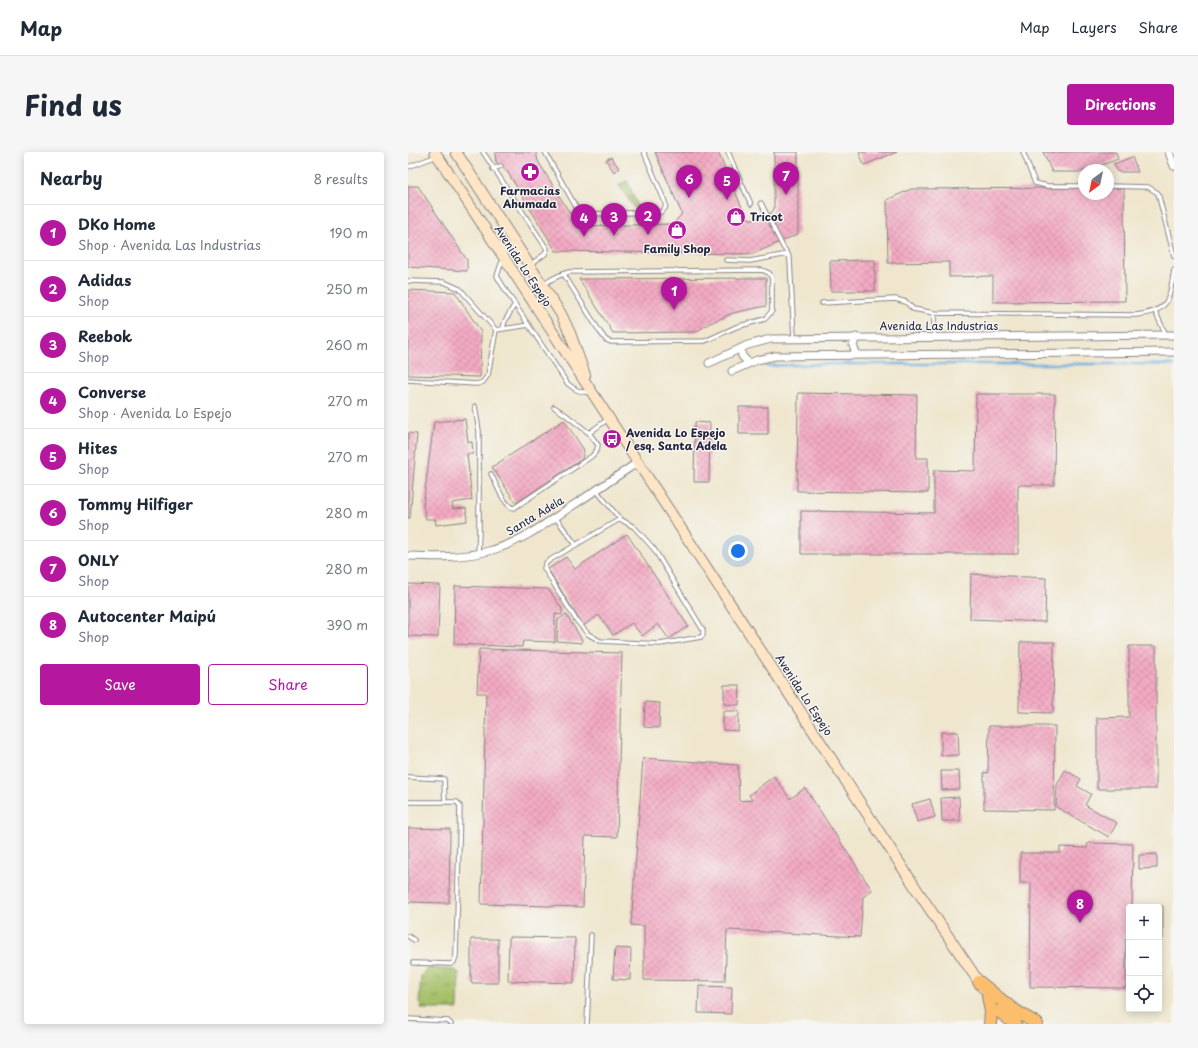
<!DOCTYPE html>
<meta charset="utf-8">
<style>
:root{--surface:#fff;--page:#f6f6f7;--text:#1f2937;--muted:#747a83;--line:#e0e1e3;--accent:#b5179e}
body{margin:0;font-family:"Playpen Sans",sans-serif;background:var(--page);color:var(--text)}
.controls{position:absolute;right:12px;bottom:12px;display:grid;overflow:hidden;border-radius:4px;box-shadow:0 2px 10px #0003}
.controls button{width:36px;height:36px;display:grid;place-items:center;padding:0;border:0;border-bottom:1px solid var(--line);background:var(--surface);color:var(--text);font:20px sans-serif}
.compass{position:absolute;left:670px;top:12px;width:36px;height:36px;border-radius:50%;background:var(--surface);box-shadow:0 2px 10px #0003;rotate:213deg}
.you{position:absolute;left:330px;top:399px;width:14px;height:14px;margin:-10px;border:3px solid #fff;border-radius:50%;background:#1a73e8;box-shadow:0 0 0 6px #1a73e833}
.badge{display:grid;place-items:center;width:26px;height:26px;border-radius:50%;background:var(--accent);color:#fff;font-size:13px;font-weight:700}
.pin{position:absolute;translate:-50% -33px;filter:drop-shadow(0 1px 2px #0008)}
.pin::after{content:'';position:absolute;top:21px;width:14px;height:12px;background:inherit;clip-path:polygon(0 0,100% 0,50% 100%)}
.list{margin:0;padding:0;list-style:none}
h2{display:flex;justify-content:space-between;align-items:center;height:52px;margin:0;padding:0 16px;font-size:17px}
h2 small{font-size:13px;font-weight:400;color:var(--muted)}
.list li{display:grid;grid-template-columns:26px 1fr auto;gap:12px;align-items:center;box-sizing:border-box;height:56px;padding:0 16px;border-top:1px solid var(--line)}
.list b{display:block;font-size:15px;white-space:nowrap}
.list p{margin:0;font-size:13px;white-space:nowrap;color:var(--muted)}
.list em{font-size:13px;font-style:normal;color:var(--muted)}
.actions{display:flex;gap:8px;padding:12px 16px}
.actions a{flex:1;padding:9px 0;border:1px solid var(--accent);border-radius:4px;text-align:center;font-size:14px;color:var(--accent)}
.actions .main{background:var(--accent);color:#fff}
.icon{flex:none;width:22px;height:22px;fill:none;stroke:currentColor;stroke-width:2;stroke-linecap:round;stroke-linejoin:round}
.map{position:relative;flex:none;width:766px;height:872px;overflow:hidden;border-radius:4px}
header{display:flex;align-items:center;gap:24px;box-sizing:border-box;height:56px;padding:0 20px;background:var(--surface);border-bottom:1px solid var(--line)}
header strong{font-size:19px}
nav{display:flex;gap:22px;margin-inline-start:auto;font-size:14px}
.intro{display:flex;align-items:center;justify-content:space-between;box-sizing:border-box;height:96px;padding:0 24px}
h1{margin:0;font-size:28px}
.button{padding:10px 18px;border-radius:4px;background:var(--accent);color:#fff;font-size:14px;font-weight:700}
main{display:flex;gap:24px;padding:0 24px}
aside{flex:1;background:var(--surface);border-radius:4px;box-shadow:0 2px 10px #0003}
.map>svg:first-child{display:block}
.grass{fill:url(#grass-tufts);stroke:#647151}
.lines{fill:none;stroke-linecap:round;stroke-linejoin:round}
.stream{stroke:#6baee0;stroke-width:2.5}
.building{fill:url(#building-cross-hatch)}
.service-casing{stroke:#888484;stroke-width:5.5}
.minor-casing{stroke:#888484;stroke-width:9}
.secondary-casing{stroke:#888484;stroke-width:12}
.primary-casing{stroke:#888484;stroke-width:14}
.service{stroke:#fff;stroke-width:3.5}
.minor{stroke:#fff;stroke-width:7}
.secondary{stroke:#fde5c5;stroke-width:10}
.primary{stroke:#fabe6d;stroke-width:12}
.labels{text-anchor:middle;stroke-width:3;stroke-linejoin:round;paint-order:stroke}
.poi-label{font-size:11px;font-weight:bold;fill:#22223b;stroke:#f6f6f2}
.street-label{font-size:11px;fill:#22223b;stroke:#f6f6f2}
</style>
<header>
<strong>Map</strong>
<nav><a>Map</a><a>Layers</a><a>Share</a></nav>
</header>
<div class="intro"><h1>Find us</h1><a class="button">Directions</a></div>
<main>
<aside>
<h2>Nearby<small>8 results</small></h2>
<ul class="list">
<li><span class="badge">1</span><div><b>DKo Home</b><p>Shop · Avenida Las Industrias</p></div><em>190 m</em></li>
<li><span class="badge">2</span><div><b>Adidas</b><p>Shop</p></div><em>250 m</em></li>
<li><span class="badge">3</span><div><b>Reebok</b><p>Shop</p></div><em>260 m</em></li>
<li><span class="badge">4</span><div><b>Converse</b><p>Shop · Avenida Lo Espejo</p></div><em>270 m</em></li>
<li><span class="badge">5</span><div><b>Hites</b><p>Shop</p></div><em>270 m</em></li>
<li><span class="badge">6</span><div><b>Tommy Hilfiger</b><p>Shop</p></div><em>280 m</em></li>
<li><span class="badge">7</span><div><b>ONLY</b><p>Shop</p></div><em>280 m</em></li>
<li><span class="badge">8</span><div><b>Autocenter Maipú</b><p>Shop</p></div><em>390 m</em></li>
</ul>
<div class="actions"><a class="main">Save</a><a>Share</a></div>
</aside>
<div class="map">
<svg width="766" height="872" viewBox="0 0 766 872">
<defs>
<pattern id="grass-tufts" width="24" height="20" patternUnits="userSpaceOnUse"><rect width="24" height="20" fill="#a5c067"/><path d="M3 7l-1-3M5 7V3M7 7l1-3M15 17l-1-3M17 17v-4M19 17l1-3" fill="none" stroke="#869c56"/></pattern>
<pattern id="building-cross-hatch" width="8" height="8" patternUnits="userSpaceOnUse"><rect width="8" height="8" fill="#f3aac3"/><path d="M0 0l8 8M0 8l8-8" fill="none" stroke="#d092a8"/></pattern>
</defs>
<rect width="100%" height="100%" fill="#f6f6f2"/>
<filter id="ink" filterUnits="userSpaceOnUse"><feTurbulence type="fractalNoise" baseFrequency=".025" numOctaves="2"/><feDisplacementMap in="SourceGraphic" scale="8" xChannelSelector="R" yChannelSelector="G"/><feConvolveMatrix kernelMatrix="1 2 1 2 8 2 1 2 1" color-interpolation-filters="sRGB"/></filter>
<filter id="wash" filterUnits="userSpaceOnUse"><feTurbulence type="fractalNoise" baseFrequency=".012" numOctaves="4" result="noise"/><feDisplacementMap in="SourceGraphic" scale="16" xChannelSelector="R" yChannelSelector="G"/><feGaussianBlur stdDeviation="0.9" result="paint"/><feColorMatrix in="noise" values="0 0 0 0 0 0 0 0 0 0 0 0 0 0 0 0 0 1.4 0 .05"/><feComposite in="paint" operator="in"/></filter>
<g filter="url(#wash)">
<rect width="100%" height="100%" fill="#efe6cd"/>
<path class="grass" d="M219,29l11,26 -4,1 -15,-23z
M20,816l27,2 4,3 -1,36h-36l-3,-7 2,-26z"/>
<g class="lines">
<path class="stream" d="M358,214l54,-2h318l36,1"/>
</g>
<g id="blocks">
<path class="building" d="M87,0h41l2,9 36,59 10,6 89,-2 9,-10 -27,-62h63l28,65 7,3 18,-7 3,-4v-57h24v82l-45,20 -197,-3 -49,-80 -11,-9z
M451,0h38l-33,13z
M635,0h73l2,7 -30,11h-4v1l-2,1h-30z
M203,5l8,11 -5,4 -8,-12z
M724,5l6,15h-20l-4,-8z
M0,34h10l49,74v11l-59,-4z
M676,36v6h24v-6h16l1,113 -132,1v-26l-44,1v-15l-61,1 -1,-63 24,-11z
M467,108v31h-44l-1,-30z
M358,126v28l-33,7 -25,11 -12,8 -83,1 -34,-54z
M0,138l47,2 26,40 -1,45 -72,-2z
M390,241l119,2 -1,63h12v35l-131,-2z
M568,242h79l-1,91h-36v69h-217v-43l133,2v-43l41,1z
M331,255h29v27h-29z
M57,267l3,23h4l1,12h-6l5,46 -20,3 1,6 13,-1 1,13 -31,4 -1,-6h-9l-3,-14 11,-83z
M156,268l20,30 -2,9 -66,44 -24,-36z
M287,270l15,1 -1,59h-15z
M0,281l9,1 -7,84h-2z
M219,382l61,92 -19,13 -11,-15 -16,12 -10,-13 -19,12 -14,-20 -16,11 -35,-57 18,-12 9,12z
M563,422l75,4 -1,44 -75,-3z
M0,432l32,1 -2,52 -30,-1z
M47,434l93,3 14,20v6l-7,-1v28l-32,-1 -1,6 -68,-3z
M158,462l16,26v3l-25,-2 1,-21z
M612,490h34l-1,71 -34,-1z
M721,494h27v143h-59v-71l32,-1z
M71,497l143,4 -5,184 -32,-1 -2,71 -102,-3 5,-211h-9z
M316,533h16l-1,20 -15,-1z
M237,550l15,1 -1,25 -15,-1z
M315,559h16l-1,20 -15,-1z
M581,574h66l-1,84 -70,-1v-37l4,1z
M533,580h17l1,23 -18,1z
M235,606l95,7 1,36 13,-1 -3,-5 25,-19 16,23 15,-11 67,102 -9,7 -3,40 -133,-7 -2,51 -81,-1v-54l-13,-1z
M657,618l16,9 -4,7 14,8 -6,11 32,18 -8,14 -53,-30 1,-22z
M533,619h18l1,18 -18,1z
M551,645l1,24h-18l-1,-23z
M522,647l5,18 -18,5 -5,-18z
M0,676l42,1 -1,74 -41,-1z
M680,691l45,1 -1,63h-3v31h-3v50l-96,-1 1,-104h-11v-30h40v-6l27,1z
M749,702v14l-18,1v-14z
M751,754h4v33l-4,-1z
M101,785l66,1 -1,45 -66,-2z
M63,787h27v44h-27z
M207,796l16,1 -1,31 -17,-1z
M291,834l33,1 -1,27 -33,-1z"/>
</g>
</g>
<g filter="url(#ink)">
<use href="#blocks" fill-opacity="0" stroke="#888484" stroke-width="1"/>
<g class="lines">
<defs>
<path id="service" d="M75,0l64,97 -2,5 -15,11
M137,0l31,55 8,7h4l73,-2c5,-3 5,-5 4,-10l-21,-50
M320,0l11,26 12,26
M615,0l12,31 12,3h37
M0,15l29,-11
M85,17l8,-3
M700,34l40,1 10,6 16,63
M353,51l22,44 5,7 2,6 4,78
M95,106l-6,18 9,15 61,92c7,6 13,10 22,9
M318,108l24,1 38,-7
M0,129l36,1 16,7 36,41
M135,133c8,-6 16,-10 26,-13l193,-2 7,3 3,5v33l-7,8 -29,8 -31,14 -94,1 -5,-2 -6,-8 -37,-59
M414,151l73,-4 11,3 7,7 21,4 202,2c34,-4 33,-15 38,-45
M747,159l11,24
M526,161v24
M95,176l2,-7 10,-17
M88,178l33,-5
M0,228l69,4 6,-2 5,-7 8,-45
M67,254l4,25v101l-1,22
M146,255l12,8 23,18
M83,322c5,9 13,33 23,34l78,-52 5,-6 1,-5 -9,-12 19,-14
M188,338l24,29 14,8 20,22 49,81v5l-2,2 -41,7 -60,-3 -12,-7 -12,-14 -32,-52 2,-5 4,-3 70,-41
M147,365l21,28
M0,625l36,2 1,23
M0,650h49l3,4 -4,150 -2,6 -3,2 -38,-1
M0,784l6,4
M0,867l40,2 3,3
M179,872l4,-89"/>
<path id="minor" d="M761,0l5,14
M448,185l-3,9 4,9
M333,196l1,8 7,7
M301,211l39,-18 23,-6 403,-4
M324,219l25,-11 18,-4 399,-4
M0,404c27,1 55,2 81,-5 30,-8 55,-26 80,-43 23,-15 46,-30 69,-46"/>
<path id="secondary" d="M27,0l486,744 62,92
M48,0l105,162 9,19 15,42"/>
<path id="primary" d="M571,830l32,26 26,16
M580,844l3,16 -1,12
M591,859l16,13"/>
</defs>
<use href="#service" class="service-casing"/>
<use href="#minor" class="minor-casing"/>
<use href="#secondary" class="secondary-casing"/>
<use href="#primary" class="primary-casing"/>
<use href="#service" class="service"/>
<use href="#minor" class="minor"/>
<use href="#secondary" class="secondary"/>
<use href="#primary" class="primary"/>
</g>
</g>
<defs>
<symbol id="pharmacy-disc" viewBox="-11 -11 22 22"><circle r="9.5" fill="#b5179e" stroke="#f6f6f2"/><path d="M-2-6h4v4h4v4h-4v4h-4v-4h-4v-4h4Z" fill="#fff"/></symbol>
<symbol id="shop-disc" viewBox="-11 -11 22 22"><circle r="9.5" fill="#b5179e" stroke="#f6f6f2"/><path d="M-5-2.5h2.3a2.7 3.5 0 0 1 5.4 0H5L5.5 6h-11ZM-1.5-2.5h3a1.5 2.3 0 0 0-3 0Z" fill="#fff"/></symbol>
<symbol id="bus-disc" viewBox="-11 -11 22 22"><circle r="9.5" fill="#b5179e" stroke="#f6f6f2"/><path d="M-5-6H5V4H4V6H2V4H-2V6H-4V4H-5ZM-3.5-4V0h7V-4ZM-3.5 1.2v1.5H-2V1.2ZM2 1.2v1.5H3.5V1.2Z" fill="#fff"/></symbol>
</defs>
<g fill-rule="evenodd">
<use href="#pharmacy-disc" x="111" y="9" width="22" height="22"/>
<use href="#shop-disc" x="317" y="54" width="22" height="22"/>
<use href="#shop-disc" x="258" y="67" width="22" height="22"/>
<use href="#bus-disc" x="193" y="276" width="22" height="22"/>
</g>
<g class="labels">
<g class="poi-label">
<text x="122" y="43">Farmacias<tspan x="122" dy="13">Ahumada</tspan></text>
<text x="342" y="69" text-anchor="start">Tricot</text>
<text x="269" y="101">Family Shop</text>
<text x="218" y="285" text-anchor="start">Avenida Lo Espejo<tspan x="218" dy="13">/ esq. Santa Adela</tspan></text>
</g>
<g class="street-label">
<text transform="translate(115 114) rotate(57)" y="4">Avenida Lo Espejo</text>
<text x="531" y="178">Avenida Las Industrias</text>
<text transform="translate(127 364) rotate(-31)" y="4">Santa Adela</text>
<text transform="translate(396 543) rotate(57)" y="4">Avenida Lo Espejo</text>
</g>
</g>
</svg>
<div class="controls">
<button>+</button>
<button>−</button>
<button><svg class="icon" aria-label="locate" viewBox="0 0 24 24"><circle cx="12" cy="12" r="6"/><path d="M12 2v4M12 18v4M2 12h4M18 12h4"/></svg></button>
</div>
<svg class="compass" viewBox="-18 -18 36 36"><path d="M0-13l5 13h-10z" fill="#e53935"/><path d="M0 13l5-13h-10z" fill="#747a83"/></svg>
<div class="you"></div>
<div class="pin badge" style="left:266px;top:158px">1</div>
<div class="pin badge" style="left:240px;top:83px">2</div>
<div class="pin badge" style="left:206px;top:84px">3</div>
<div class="pin badge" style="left:176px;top:85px">4</div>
<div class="pin badge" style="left:319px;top:48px">5</div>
<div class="pin badge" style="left:281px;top:46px">6</div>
<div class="pin badge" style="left:378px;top:43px">7</div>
<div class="pin badge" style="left:672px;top:771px">8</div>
</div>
</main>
